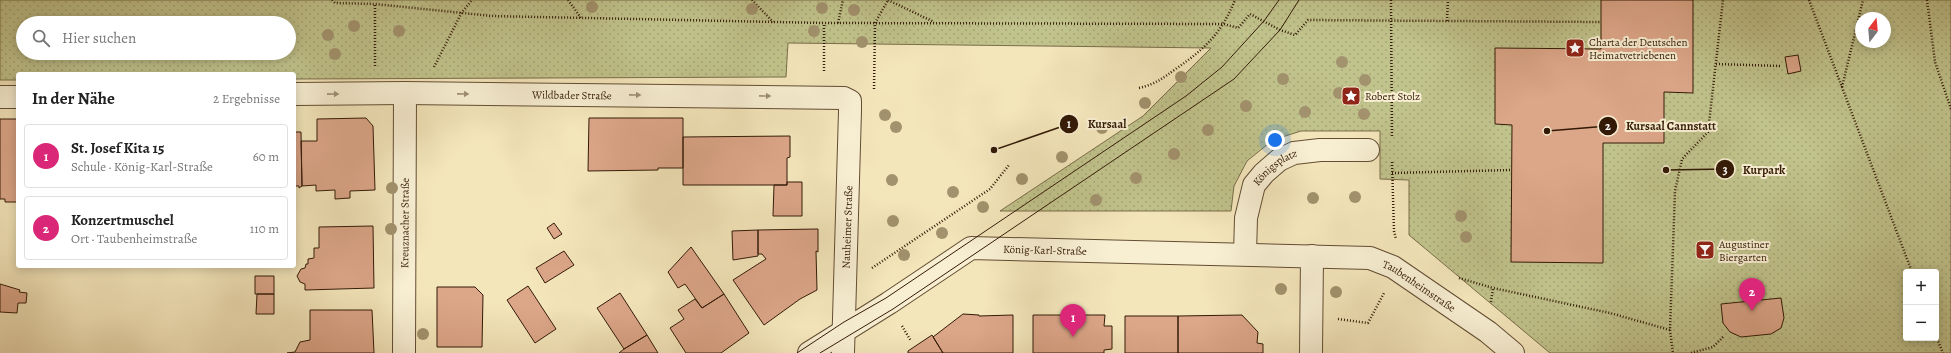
<!DOCTYPE html>
<html lang="de">
<meta charset="utf-8">
<style>
:root{--surface:#fff;--page:#f6f6f6;--text:#222;--muted:#767676;--line:#e0e0e0;--accent:#db2777}
body{margin:0;font-family:Alegreya,serif;background:var(--page);color:var(--text)}
.controls{position:absolute;right:12px;bottom:12px;display:grid;overflow:hidden;border-radius:4px;box-shadow:0 2px 10px #0003}
.controls button{width:36px;height:36px;display:grid;place-items:center;padding:0;border:0;border-bottom:1px solid var(--line);background:var(--surface);color:var(--text);font:20px sans-serif}
.compass{position:absolute;left:1855px;top:12px;width:36px;height:36px;border-radius:50%;background:var(--surface);box-shadow:0 2px 10px #0003;rotate:16deg}
.you{position:absolute;left:1275px;top:140px;width:14px;height:14px;margin:-10px;border:3px solid #fff;border-radius:50%;background:#1a73e8;box-shadow:0 0 0 6px #1a73e833}
.badge{display:grid;place-items:center;width:26px;height:26px;border-radius:50%;background:var(--accent);color:#fff;font-size:13px;font-weight:700}
.pin{position:absolute;translate:-50% -33px;filter:drop-shadow(0 1px 2px #0008)}
.pin::after{content:'';position:absolute;top:21px;width:14px;height:12px;background:inherit;clip-path:polygon(0 0,100% 0,50% 100%)}
.list{margin:0;padding:0;list-style:none}
h2{display:flex;justify-content:space-between;align-items:center;height:52px;margin:0;padding:0 16px;font-size:17px}
h2 small{font-size:13px;font-weight:400;color:var(--muted)}
.list li{display:grid;grid-template-columns:26px 1fr auto;gap:12px;align-items:center;box-sizing:border-box;height:64px;margin:0 8px 8px;padding:0 8px;border:1px solid var(--line);border-radius:4px}
.list b{display:block;font-size:15px;white-space:nowrap}
.list p{margin:0;font-size:13px;white-space:nowrap;color:var(--muted)}
.list em{font-size:13px;font-style:normal;color:var(--muted)}
.icon{flex:none;width:22px;height:22px;fill:none;stroke:currentColor;stroke-width:2;stroke-linecap:round;stroke-linejoin:round}
.map{position:relative;flex:none;width:1951px;height:353px;overflow:hidden}
.search{position:absolute;background:var(--surface);box-shadow:0 2px 10px #0003;left:16px;top:16px;width:280px;height:44px;display:flex;align-items:center;gap:10px;box-sizing:border-box;padding:0 14px;border-radius:22px;color:var(--muted);font-size:15px}
.panel{position:absolute;background:var(--surface);box-shadow:0 2px 10px #0003;left:16px;top:72px;width:280px;height:196px;border-radius:4px}
.map>svg:first-child{display:block}
.park{fill:url(#park-dots);stroke:#7a6e49;fill-rule:evenodd}
.building{fill:#dca689;stroke:#331a06}
.lines{fill:none;stroke-linecap:round;stroke-linejoin:round}
.minor-casing{stroke:#634d33;stroke-width:24}
.path{stroke:#331a06;stroke-width:2.5;stroke-dasharray:1 2;stroke-linecap:butt}
.minor{stroke:#f8efd3;stroke-width:22}
.tram{stroke:#331a06;stroke-width:1}
.tree{fill:#a2926d}
.oneway{fill:#9f8f77}
.labels{text-anchor:middle;stroke-width:4;stroke-linejoin:round;paint-order:stroke}
.poi-label{font-size:11px;fill:#331a06;stroke:#f8efd3;text-anchor:start}
.street-label{font-size:11px;fill:#331a06;stroke:#f8efd3}
.leader{fill:none;stroke:#331a06;stroke-width:1.5}
.callout-dot{fill:#331a06;stroke:#f8efd3;stroke-width:1.5}
.mark-label{font-size:12px;text-anchor:middle;font-weight:bold;fill:#fff}
.callout-label{font-size:12px;text-anchor:middle;font-weight:bold;fill:#331a06;stroke:#f8efd3;stroke-width:4;stroke-linejoin:round;paint-order:stroke}
</style>
<div class="map">
<svg width="1951" height="353" viewBox="0 0 1951 353">
<defs>
<pattern id="park-dots" width="8" height="8" patternUnits="userSpaceOnUse"><rect width="8" height="8" fill="#c1c38c"/><path d="M2 2h.1M6 6h.1" fill="none" stroke="#a6a777" stroke-width="1.8" stroke-linecap="round"/></pattern>
</defs>
<rect width="100%" height="100%" fill="#f4e6bb"/>
<filter id="stains"><feTurbulence type="fractalNoise" baseFrequency=".005" numOctaves="4"/><feColorMatrix values="0 0 0 0 .2 0 0 0 0 .09 0 0 0 0 .02 0 0 0 .5 -.17"/></filter>
<radialGradient id="worn" r=".72"><stop offset=".6" stop-color="#630" stop-opacity="0"/><stop offset="1" stop-color="#630" stop-opacity=".3"/></radialGradient>
<path class="park" d="M0,0h1951v353h-401l-141,-118v-55l-29,-1v-48h-79l-28,9 -26,21 -13,25 -3,25h-231l143,-95 68,-68 -423,-5 -2,34 -492,2v-5h-276v6h-18zM1861,18h24v24h-24zM23,23h266v30h-266zM1906,272h30v66h-30z"/>
<path class="building" d="M1601,0h92v93l-29,-1v51h-61v120l-92,-1 1,-137 -17,-1v-76l106,1z
M1798,55l3,16 -13,3 -3,-17z
M366,118l7,8 2,64 -25,1v7l-15,1v-9l-19,1v-6l-14,1 -1,-45h16v-22z
M589,118h94v50h-25v2l-70,1z
M0,119h18v83h-13v-3h-5z
M294,132h7l1,54 -3,2v-2h-5z
M790,136v21l-3,1v27h-104v-48z
M787,182h15v34h-29l1,-31h13z
M554,223l8,11 -8,5 -7,-11z
M373,226l1,62 -69,2v-6l-5,-2 -3,-6 4,-7 4,-1 1,-4h2v-5l6,-1v-10h5v-21z
M818,229v23l-2,-1 1,39 -17,9 -36,26 -31,-45 33,-21 -4,-5h-4v-24z
M758,230v26l-25,4 -1,-29z
M691,247l33,47 -22,14 -17,-24 -7,4 -10,-16z
M564,251l10,14 -29,18 -9,-15z
M255,276h19v18h-19z
M0,284l20,6 -1,2 8,1 -1,10h-8l-1,10 -17,-1z
M528,286l28,43 -21,14 -28,-43z
M437,287h38l8,8 -1,52h-45z
M620,293l27,42 -23,14 -27,-41z
M257,294h17v20h-18z
M724,294l25,39 -28,20h-35l-16,-25 14,-9 -6,-9 17,-11 7,9z
M1781,298l3,20 -3,10 -10,6 -30,3 -11,-5 -7,-9 -2,-19z
M310,310h62l2,43h-87l8,-1 5,-10 10,-2z
M963,314l16,1v1l34,-1v38h-70l-10,-16z
M1033,315h72l-1,11h8v23l-8,1v3h-71z
M1242,315l16,17 -1,11 6,1v9h-85v-37z
M1125,316h53v37h-53z
M647,335l11,18h-39l5,-4z
M932,335l11,18h-35v-2z"/>
<g class="lines">
<defs>
<g id="minor">
<path id="s1" d="M294,94l111,-1 439,5 6,3v10l-7,242"/>
<path d="M0,97h18"/>
<path id="s2" d="M1245,254l1,-36 8,-33 10,-12 15,-13 15,-7 26,-3h48"/>
<path id="s3" d="M404,353l1,-260"/>
<path id="s4" d="M809,353l80,-50 82,-55 399,10 23,9 95,65 25,21"/>
<path d="M1311,353l1,-97"/>
</g>
</defs>
<use href="#minor" class="minor-casing"/>
<path class="path" d="M332,0l3,3 40,1 117,12 332,7 400,1 14,4 12,-14 30,16 15,5 13,-15 293,2
M568,0l13,18
M752,0l21,22
M888,0l46,22
M1391,0l1,137
M1809,0l103,272
M1927,0l8,62 16,47
M1447,21l1,-21
M838,23l5,-23
M1716,64l65,2
M375,66v-62
M434,67l28,-55 10,-12
M824,71v-47
M1842,87l21,-87
M1139,88c17,-4 24,-10 38,-20 28,-19 45,-36 58,-68
M874,89l1,-66 13,-23
M1392,162l2,69 2,8
M1392,173l119,-3
M872,268l118,-79 19,-24
M1459,278l34,10
M1491,302l2,-14 117,25 60,17 5,-139 7,-32 26,-27 15,-132
M1338,319l30,4 16,-30
M902,326l9,15
M1670,330l3,23
M1936,336l7,17
M1691,353l22,-6 11,-11"/>
<use href="#minor" class="minor"/>
<path class="tram" d="M797,353l47,-31 42,-24 300,-202 36,-29 42,-46 15,-21
M820,353l73,-44 341,-230 46,-49 19,-30"/>
</g>
<g class="tree">
<circle cx="592" cy="7" r="6"/>
<circle cx="822" cy="8" r="6"/>
<circle cx="752" cy="9" r="6"/>
<circle cx="854" cy="10" r="6"/>
<circle cx="354" cy="26" r="6"/>
<circle cx="399" cy="31" r="6"/>
<circle cx="814" cy="31" r="6"/>
<circle cx="328" cy="35" r="6"/>
<circle cx="862" cy="42" r="6"/>
<circle cx="335" cy="54" r="6"/>
<circle cx="1342" cy="62" r="6"/>
<circle cx="1181" cy="77" r="6"/>
<circle cx="1283" cy="79" r="6"/>
<circle cx="1365" cy="80" r="6"/>
<circle cx="1339" cy="93" r="6"/>
<circle cx="1145" cy="103" r="6"/>
<circle cx="1246" cy="106" r="6"/>
<circle cx="1305" cy="112" r="6"/>
<circle cx="1364" cy="114" r="6"/>
<circle cx="885" cy="115" r="6"/>
<circle cx="896" cy="127" r="6"/>
<circle cx="1102" cy="128" r="6"/>
<circle cx="1208" cy="130" r="6"/>
<circle cx="1174" cy="154" r="6"/>
<circle cx="1062" cy="157" r="6"/>
<circle cx="1136" cy="178" r="6"/>
<circle cx="1022" cy="179" r="6"/>
<circle cx="892" cy="180" r="6"/>
<circle cx="392" cy="188" r="6"/>
<circle cx="953" cy="192" r="6"/>
<circle cx="1355" cy="197" r="6"/>
<circle cx="1313" cy="198" r="6"/>
<circle cx="1096" cy="200" r="6"/>
<circle cx="983" cy="207" r="6"/>
<circle cx="1461" cy="216" r="6"/>
<circle cx="893" cy="221" r="6"/>
<circle cx="391" cy="229" r="6"/>
<circle cx="942" cy="233" r="6"/>
<circle cx="1466" cy="237" r="6"/>
<circle cx="904" cy="255" r="6"/>
<circle cx="1281" cy="289" r="6"/>
<circle cx="1336" cy="292" r="6"/>
<circle cx="423" cy="334" r="6"/>
</g>
<defs><path id="oneway-solid" d="M-6-.8H1V-3.2L6.5 0L1 3.2V.8H-6Z"/></defs>
<g class="oneway">
<use href="#oneway-solid" transform="translate(333 94) rotate(-1)"/>
<use href="#oneway-solid" transform="translate(463 94) rotate(1)"/>
<use href="#oneway-solid" transform="translate(635 95) rotate(1)"/>
<use href="#oneway-solid" transform="translate(765 96) rotate(1)"/>
</g>
<defs>
<symbol id="sight-square" viewBox="-11 -11 22 22"><rect x="-9" y="-9" width="18" height="18" rx="4" fill="#8f2418" stroke="#f8efd3"/><path d="M0-6L1.8-2.2L6-1.7L2.9 1.2L3.7 5.4L0 3.3L-3.7 5.4L-2.9 1.2L-6-1.7L-1.8-2.2Z" fill="#fff"/></symbol>
<symbol id="bar-square" viewBox="-11 -11 22 22"><rect x="-9" y="-9" width="18" height="18" rx="4" fill="#8f2418" stroke="#f8efd3"/><path d="M-6-5H6L.8 .8V4.5H3.5V6h-7V4.5H-.8V.8Z" fill="#fff"/></symbol>
</defs>
<g fill-rule="evenodd">
<use href="#sight-square" x="1564" y="37" width="22" height="22"/>
<use href="#sight-square" x="1340" y="85" width="22" height="22"/>
<use href="#bar-square" x="1694" y="239" width="22" height="22"/>
</g>
<g class="labels">
<g class="poi-label">
<text x="1589" y="46">Charta der Deutschen<tspan x="1589" dy="13">Heimatvetriebenen</tspan></text>
<text x="1365" y="100">Robert Stolz</text>
<text x="1719" y="248">Augustiner<tspan x="1719" dy="13">Biergarten</tspan></text>
</g>
<g class="street-label">
<text dy="4" stroke="none"><textPath href="#s1" startOffset="278">Wildbader Straße</textPath></text>
<text dy="4" stroke="none"><textPath href="#s2" startOffset="98">Königsplatz</textPath></text>
<text dy="4" stroke="none"><textPath href="#s3" startOffset="130">Kreuznacher Straße</textPath></text>
<text transform="translate(847 227) rotate(-88)" y="4">Nauheimer Straße</text>
<text dy="4" stroke="none"><textPath href="#s4" startOffset="267">König-Karl-Straße</textPath></text>
<text dy="4" stroke="none"><textPath href="#s4" startOffset="649">Taubenheimstraße</textPath></text>
</g>
</g>
<path class="leader" d="M994 150L1069 124M1547 131L1608 126M1666 170L1725 169"/>
<g class="callout-dot">
<circle cx="994" cy="150" r="4"/>
<circle cx="1547" cy="131" r="4"/>
<circle cx="1666" cy="170" r="4"/>
<circle cx="1069" cy="124" r="10"/>
<circle cx="1608" cy="126" r="10"/>
<circle cx="1725" cy="169" r="10"/>
</g>
<g class="mark-label">
<text x="1069" y="128">1</text>
<text x="1608" y="130">2</text>
<text x="1725" y="174">3</text>
</g>
<g class="callout-label">
<text x="1107" y="128">Kursaal</text>
<text x="1671" y="130">Kursaal Cannstatt</text>
<text x="1764" y="174">Kurpark</text>
</g>
<rect width="100%" height="100%" filter="url(#stains)"/>
<rect width="100%" height="100%" fill="url(#worn)"/>
</svg>
<div class="controls">
<button>+</button>
<button>−</button>
</div>
<svg class="compass" viewBox="-18 -18 36 36"><path d="M0-13l5 13h-10z" fill="#e53935"/><path d="M0 13l5-13h-10z" fill="#767676"/></svg>
<div class="you"></div>
<div class="pin badge" style="left:1073px;top:337px">1</div>
<div class="pin badge" style="left:1752px;top:311px">2</div>
<div class="search"><svg class="icon" aria-label="search" viewBox="0 0 24 24"><circle cx="10" cy="10" r="6"/><path d="M15 15l6 6"/></svg>Hier suchen</div>
<section class="panel">
<h2>In der Nähe<small>2 Ergebnisse</small></h2>
<ul class="list">
<li><span class="badge">1</span><div><b>St. Josef Kita 15</b><p>Schule · König-Karl-Straße</p></div><em>60 m</em></li>
<li><span class="badge">2</span><div><b>Konzertmuschel</b><p>Ort · Taubenheimstraße</p></div><em>110 m</em></li>
</ul>
</section>
</div>
